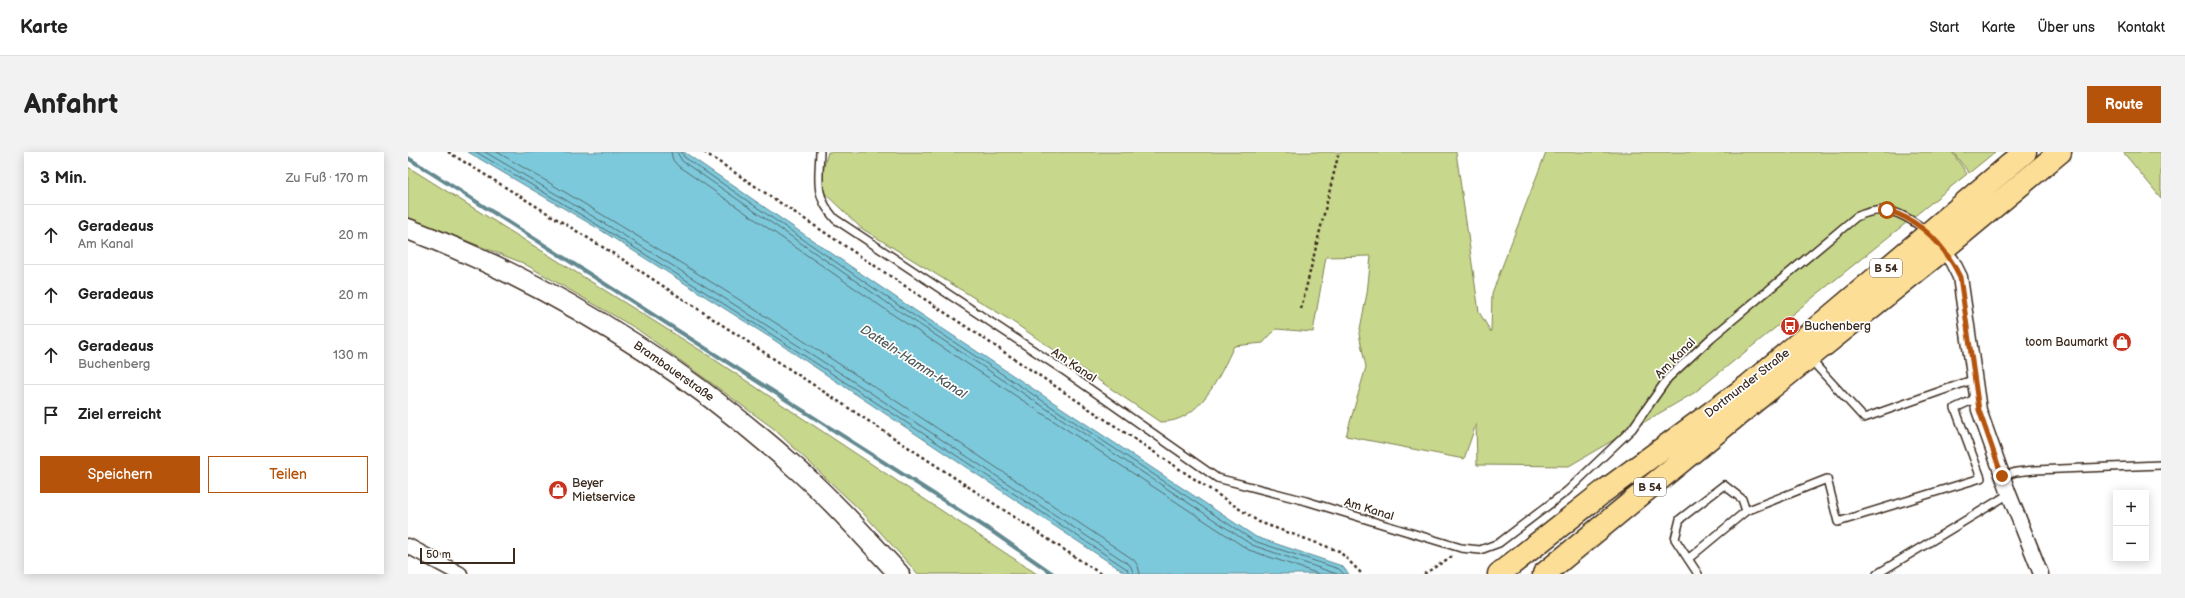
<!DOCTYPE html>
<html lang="de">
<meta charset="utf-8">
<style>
:root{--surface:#fff;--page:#f2f2f2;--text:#222;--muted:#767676;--line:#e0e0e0;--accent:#b45309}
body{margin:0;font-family:"Balsamiq Sans",sans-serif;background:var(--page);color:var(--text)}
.controls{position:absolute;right:12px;bottom:12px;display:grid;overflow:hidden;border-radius:0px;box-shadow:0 2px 10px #0003}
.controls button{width:36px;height:36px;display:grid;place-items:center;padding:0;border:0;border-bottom:1px solid var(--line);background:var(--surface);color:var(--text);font:20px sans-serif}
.scale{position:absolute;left:12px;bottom:10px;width:95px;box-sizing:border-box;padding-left:4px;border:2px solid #3b2a1e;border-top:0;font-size:11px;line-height:14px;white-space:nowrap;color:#3b2a1e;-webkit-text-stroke:3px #fff;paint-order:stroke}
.stop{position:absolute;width:12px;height:12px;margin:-9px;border:3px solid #b45309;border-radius:50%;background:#fff}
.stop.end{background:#b45309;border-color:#fff;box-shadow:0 1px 4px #0008}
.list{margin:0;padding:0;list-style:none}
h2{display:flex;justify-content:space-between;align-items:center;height:52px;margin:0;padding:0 16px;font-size:17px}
h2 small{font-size:13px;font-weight:400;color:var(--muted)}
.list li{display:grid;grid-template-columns:26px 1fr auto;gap:12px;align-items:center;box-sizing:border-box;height:60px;padding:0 16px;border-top:1px solid var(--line)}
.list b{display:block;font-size:15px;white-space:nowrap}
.list p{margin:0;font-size:13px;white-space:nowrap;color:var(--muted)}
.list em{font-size:13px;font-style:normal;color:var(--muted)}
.actions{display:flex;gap:8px;padding:12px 16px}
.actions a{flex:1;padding:9px 0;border:1px solid var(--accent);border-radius:0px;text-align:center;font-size:14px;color:var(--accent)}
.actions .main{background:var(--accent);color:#fff}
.icon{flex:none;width:22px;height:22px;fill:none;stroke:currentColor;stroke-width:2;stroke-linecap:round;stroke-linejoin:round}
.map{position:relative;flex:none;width:1753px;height:422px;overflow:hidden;border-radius:0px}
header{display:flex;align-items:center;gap:24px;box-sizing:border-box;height:56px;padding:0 20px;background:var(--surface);border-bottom:1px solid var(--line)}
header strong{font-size:19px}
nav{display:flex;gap:22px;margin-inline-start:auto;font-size:14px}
.intro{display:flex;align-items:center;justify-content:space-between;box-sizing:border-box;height:96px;padding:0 24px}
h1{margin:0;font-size:28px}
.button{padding:10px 18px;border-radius:0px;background:var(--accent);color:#fff;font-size:14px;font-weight:700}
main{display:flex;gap:24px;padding:0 24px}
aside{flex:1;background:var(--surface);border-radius:0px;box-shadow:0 2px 10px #0003}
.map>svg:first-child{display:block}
.green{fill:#c7d78b;stroke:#818054}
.water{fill:#7dc9dc;stroke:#638990}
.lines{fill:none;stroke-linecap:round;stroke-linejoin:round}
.shore{stroke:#556a6a;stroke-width:1}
.stream{stroke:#638990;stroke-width:4}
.lane-casing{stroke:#3b2a1e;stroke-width:10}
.street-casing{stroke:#3b2a1e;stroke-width:17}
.secondary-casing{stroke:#3b2a1e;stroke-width:23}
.primary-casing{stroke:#3b2a1e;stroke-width:25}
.path{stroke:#3b2a1e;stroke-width:2.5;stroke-dasharray:3 3;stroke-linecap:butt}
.lane{stroke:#fff;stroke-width:7}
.street{stroke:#fff;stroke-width:14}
.secondary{stroke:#fff;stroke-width:20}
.primary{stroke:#fdde96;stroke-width:22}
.route{stroke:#b45309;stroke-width:5}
.labels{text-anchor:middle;stroke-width:3.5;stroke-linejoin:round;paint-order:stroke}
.shield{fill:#fff;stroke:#766a62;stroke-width:1}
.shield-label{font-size:11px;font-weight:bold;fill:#3b2a1e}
.poi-label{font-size:12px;fill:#3b2a1e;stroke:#fff;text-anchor:start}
.street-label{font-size:12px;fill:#3b2a1e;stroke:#fff}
.water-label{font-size:13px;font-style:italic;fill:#4f5a57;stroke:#fff}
</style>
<header>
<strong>Karte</strong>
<nav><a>Start</a><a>Karte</a><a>Über uns</a><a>Kontakt</a></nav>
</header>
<div class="intro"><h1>Anfahrt</h1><a class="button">Route</a></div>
<main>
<aside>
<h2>3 Min.<small>Zu Fuß · 170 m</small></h2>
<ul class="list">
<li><svg class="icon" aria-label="ahead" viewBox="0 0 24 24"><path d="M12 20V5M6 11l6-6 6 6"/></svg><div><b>Geradeaus</b><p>Am Kanal</p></div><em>20 m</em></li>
<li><svg class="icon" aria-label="ahead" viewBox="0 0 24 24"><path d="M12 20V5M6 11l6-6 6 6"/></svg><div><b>Geradeaus</b></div><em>20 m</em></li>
<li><svg class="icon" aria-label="ahead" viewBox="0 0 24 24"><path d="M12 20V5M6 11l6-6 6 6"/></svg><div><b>Geradeaus</b><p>Buchenberg</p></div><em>130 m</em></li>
<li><svg class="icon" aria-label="arrive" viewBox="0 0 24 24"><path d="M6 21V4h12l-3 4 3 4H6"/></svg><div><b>Ziel erreicht</b></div></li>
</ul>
<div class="actions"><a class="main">Speichern</a><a>Teilen</a></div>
</aside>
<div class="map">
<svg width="1753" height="422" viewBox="0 0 1753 422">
<rect width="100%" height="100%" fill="#fff"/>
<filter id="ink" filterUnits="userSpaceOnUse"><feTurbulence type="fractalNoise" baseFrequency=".025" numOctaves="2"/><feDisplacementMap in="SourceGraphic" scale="8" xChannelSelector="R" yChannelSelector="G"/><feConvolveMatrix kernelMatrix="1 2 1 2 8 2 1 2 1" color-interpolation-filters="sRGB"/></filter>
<g filter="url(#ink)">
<path class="green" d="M420,0h628l23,160 12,20 1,-39 54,-141h406l15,22 -273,219 -125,73 -92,-1 -1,-41 -12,35 -118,-23 20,-69 -7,-33 8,-41 4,-37 -45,1 -13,75 -37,-3 -13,14 -29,3c-15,31 -34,77 -74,76l-150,-102 -149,-92 -43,-41z
M1545,0h42l-26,21z
M1715,0h38v46z
M0,15l292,183 337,224h-119l-56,-62 -89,-84 -136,-99 -114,-66 -115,-45z"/>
<path class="water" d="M60,0h216l220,151 352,234 86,29 7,8h-222l-353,-234 -175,-111z"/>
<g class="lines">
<path class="shore" d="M68,0c222,130 436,274 651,417l2,5
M77,0c221,129 432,271 645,413l4,9
M89,0c218,127 428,267 637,408l4,6 2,8
M263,0l2,8 5,6 217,150 354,234 70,24
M269,0l5,9 217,150 353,234 85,29
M274,0l2,5 217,150 353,234 85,28 5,5"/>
<path class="stream" d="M0,6l585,374 60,42"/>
<defs>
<path id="lane" d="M412,0c-1,28 -6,44 15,67l228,151 154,108 89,23 155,47 19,2 19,-7 68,-52 65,-62 36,-51 43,-40 145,-121c30,-14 47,-4 72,15
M1403,208l53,58 111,-39
M1595,324l13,-4 19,-2 126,-5
M1338,359l81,-32 11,43 143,-44 -26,-70 22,-10
M1280,407l58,-48 -4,-12 -18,-14 -44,34 -5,20 23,35
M1469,422l132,-80"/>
<path id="street" d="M1531,92l13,17 8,16 19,133 30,84 32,80
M0,394l52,28"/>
<path id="secondary" d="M0,77c145,55 274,137 389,240 36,32 69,69 102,105"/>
<path id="primary" d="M1091,422l104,-82 146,-107 276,-233
M1136,422l212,-174 179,-144 125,-104"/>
</defs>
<use href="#lane" class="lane-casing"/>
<use href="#street" class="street-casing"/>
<use href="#secondary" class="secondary-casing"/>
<use href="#primary" class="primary-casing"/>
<path class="path" d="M40,0l174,107 479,315
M296,0l555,370 80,29 23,23
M893,157l38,-157
M1016,422l30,-19"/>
<use href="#lane" class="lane"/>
<use href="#street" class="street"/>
<use href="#secondary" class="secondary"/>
<use href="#primary" class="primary"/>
</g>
</g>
<g class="lines" filter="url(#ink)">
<path class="route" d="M1479,58c35,11 58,36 73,67l19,133 23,66"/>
</g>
<defs>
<symbol id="bus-disc" viewBox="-11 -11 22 22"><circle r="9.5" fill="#c8321e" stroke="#fff"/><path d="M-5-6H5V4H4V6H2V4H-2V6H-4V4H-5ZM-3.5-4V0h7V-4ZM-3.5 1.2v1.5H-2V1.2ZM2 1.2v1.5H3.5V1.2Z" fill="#fff"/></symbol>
<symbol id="shop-disc" viewBox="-11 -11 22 22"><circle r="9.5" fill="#c8321e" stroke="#fff"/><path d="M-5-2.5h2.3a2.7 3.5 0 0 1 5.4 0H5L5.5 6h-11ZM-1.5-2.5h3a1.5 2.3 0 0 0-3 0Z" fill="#fff"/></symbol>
</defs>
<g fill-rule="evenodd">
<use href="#bus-disc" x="1371" y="163" width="22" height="22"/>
<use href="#shop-disc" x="1703" y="179" width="22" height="22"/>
<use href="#shop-disc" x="139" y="327" width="22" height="22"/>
</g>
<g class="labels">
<g class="shield">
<rect x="1462" y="107" width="32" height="18" rx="3"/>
<rect x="1226" y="326" width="32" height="18" rx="3"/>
</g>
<g class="shield-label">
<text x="1478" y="120">B 54</text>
<text x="1242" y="339">B 54</text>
</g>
<g class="poi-label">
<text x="1396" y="178">Buchenberg</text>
<text x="1700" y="194" text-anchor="end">toom Baumarkt</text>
<text x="164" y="335">Beyer<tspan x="164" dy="14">Mietservice</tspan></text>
</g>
<g class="street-label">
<text transform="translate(1267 206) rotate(-45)" y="4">Am Kanal</text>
<text transform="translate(666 213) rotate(34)" y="4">Am Kanal</text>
<text transform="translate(266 219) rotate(35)" y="4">Brambauerstraße</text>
<text transform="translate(1339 231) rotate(-38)" y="4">Dortmunder Straße</text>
<text transform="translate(961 357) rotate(17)" y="4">Am Kanal</text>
</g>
<g class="water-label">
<text transform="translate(506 209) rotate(33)" y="5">Datteln-Hamm-Kanal</text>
</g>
</g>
</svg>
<div class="controls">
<button>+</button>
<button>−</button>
</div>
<div class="scale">50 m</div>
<div class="stop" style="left:1479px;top:58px"></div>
<div class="stop end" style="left:1594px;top:324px"></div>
</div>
</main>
